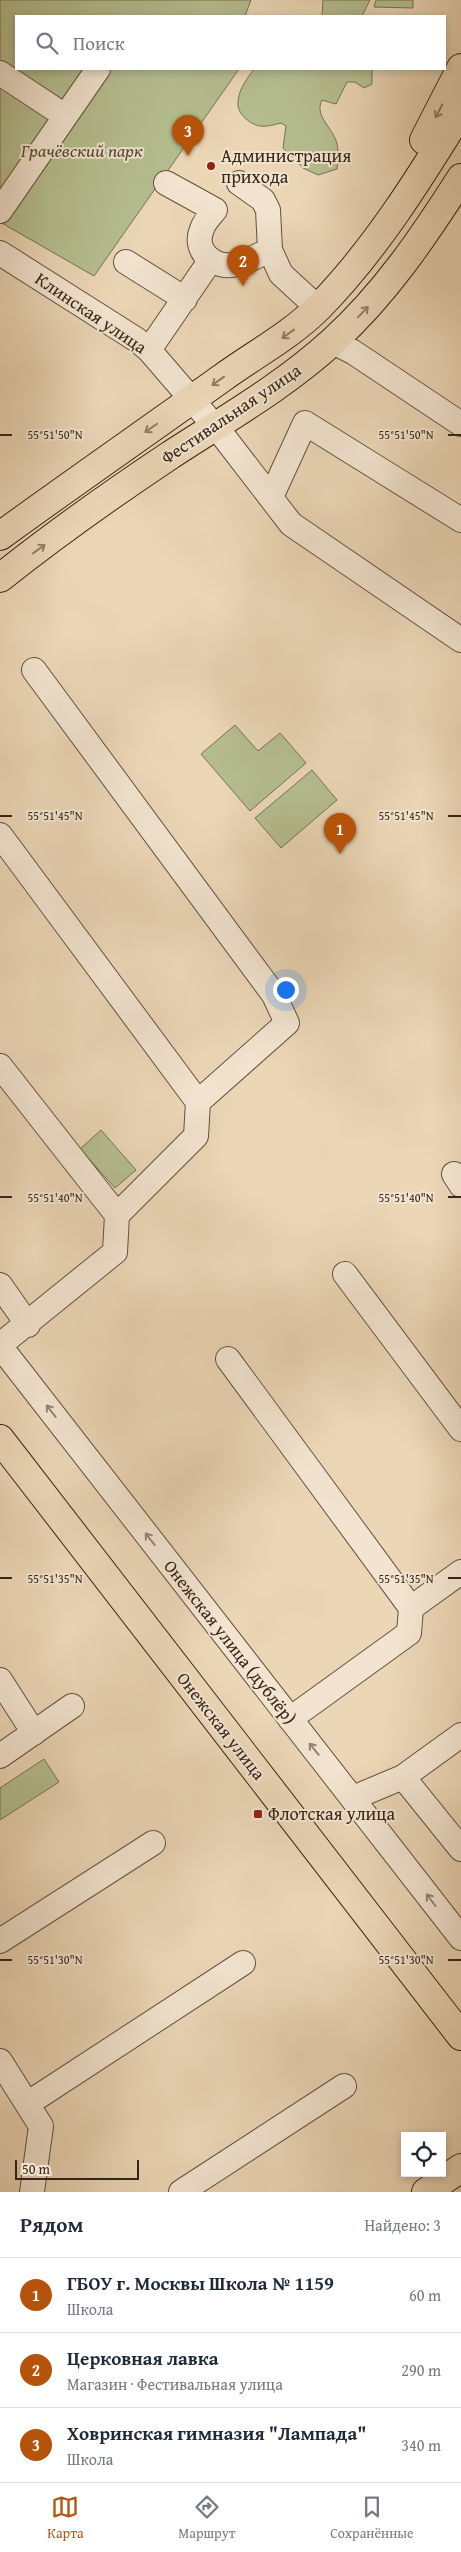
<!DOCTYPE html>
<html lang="ru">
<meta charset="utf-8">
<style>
:root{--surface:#fff;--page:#f6f6f7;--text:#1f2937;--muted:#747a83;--line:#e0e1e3;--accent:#b45309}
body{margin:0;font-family:"Gentium Book Plus",serif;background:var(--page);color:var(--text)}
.controls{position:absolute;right:15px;bottom:15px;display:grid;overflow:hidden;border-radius:0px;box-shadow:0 2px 8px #0003}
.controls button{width:45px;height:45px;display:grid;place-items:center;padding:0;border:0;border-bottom:1px solid var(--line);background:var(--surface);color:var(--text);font:25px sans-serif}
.scale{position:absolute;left:15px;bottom:12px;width:124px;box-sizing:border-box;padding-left:5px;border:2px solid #372516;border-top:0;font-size:14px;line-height:18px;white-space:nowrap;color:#372516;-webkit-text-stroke:4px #f2e4d0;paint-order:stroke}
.you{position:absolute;left:285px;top:989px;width:18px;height:18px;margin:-12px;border:4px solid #fff;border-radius:50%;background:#1a73e8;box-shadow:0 0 0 8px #1a73e833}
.badge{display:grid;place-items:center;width:32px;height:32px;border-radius:50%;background:var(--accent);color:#fff;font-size:16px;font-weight:700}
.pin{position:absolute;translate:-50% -41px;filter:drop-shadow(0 1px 2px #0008)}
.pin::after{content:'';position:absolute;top:26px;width:18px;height:15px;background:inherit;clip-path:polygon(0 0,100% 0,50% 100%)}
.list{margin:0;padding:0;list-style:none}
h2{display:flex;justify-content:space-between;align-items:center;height:65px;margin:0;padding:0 20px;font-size:21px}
h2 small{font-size:16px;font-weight:400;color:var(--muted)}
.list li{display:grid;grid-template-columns:32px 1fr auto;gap:15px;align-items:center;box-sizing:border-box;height:75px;padding:0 20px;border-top:1px solid var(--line)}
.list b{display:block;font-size:19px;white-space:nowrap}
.list p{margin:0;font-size:16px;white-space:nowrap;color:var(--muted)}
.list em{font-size:16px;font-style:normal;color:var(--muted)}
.icon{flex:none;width:28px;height:28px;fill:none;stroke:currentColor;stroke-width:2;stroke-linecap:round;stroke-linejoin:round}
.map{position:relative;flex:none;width:461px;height:2192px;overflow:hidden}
.search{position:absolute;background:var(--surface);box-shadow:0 2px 8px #0003;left:15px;right:15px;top:15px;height:55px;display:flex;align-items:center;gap:12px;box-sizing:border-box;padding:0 18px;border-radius:0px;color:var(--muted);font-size:19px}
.sheet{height:290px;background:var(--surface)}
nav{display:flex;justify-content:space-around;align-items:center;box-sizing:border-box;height:70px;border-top:1px solid var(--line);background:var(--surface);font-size:14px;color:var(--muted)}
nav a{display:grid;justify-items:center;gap:2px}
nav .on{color:var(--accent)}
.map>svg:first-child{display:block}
.green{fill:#b5be90;stroke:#767253}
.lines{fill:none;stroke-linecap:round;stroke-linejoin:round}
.minor-casing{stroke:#64513e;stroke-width:26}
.major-casing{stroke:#372516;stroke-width:30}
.minor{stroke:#f2e4d0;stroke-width:24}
.major{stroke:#ebd6b6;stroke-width:28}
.oneway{stroke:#917e66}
.oneway2{stroke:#948473}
.ticks{fill:none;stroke:#372516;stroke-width:2}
.poi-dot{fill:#8f2418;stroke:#f2e4d0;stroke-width:2}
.labels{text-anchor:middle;stroke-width:4;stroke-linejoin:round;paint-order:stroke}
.park-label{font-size:18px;font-style:italic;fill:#564b34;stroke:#f2e4d0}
.poi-label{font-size:18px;fill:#372516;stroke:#f2e4d0;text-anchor:start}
.street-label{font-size:18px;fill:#372516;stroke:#f2e4d0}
.ticks-label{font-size:12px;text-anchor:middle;fill:#372516;stroke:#f2e4d0;stroke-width:4;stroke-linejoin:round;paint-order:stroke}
</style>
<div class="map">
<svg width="461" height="2192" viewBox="0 0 461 2192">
<rect width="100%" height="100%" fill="#ebd6b6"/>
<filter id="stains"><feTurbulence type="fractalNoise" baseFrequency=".004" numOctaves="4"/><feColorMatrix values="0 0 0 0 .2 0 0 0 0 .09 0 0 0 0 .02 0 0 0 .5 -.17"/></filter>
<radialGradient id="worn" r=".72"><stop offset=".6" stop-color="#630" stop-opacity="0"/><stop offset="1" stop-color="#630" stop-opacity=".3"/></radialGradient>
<path class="green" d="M0,0h251l-6,16h-229v53h223l-145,207 -94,-54z
M323,0h47l-8,16h-40z
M376,0h37v8l-39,-1z
M254,69h118v15l-8,4 -9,-6h-8l-11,22 -14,-4c-7,14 6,24 12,36 6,11 4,22 3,33l-19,6 -15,-7 -20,-20 3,-22 -5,-3c-15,4 -24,6 -36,-5 -3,-3 -7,-8 -7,-13 -1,-14 9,-26 16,-36z
M235,725l23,26 22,-18 26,30 -56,48 -49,-57z
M312,770l25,30 -56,48 -26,-30z
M101,1130l35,40 -21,18 -35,-39z
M44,1759l15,23 -59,38v-32z"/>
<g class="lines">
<defs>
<path id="minor" d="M0,73l65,43
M166,183l49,27c-4,5 -11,12 -13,19 -10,23 14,41 35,35 11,-3 22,-9 33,-14
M239,183l24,17 5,10 2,40 11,24 37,34
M0,211l98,-142
M0,253l137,87 12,10 75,87 67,87 170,116
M126,262l59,37
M333,342l20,10 108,72
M149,350l61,-89
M271,497l34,-74 156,97
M0,835l198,267
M0,1066l117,149
M454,1174l7,11
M345,1274l116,155
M0,1285l28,40
M0,1345l115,-93 2,-37 79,-79 2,-34 89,-79 -13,-28 -240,-325
M0,1346l461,592
M228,1359l183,249
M0,1680l34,53
M290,1719l119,-86 2,-25 50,-36
M0,1756l72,-50
M403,1777l58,72
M353,1798l50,-21 58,-42
M0,1941l153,-98
M0,2061l41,65 -9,66
M27,2104l216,-141
M181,2192l163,-106"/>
<path id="major" d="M424,140l37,-72
M0,536c73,-53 148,-105 222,-158 33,-24 68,-42 97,-71 56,-57 100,-128 142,-196
M0,578c54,-43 112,-84 169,-122 55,-36 115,-70 164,-115 52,-47 91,-105 128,-163
M0,1439l461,597
M426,2192l35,-24"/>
</defs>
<use href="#minor" class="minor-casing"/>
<use href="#major" class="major-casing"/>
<use href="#minor" class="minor"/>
<use href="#major" class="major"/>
</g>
<defs><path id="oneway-shaft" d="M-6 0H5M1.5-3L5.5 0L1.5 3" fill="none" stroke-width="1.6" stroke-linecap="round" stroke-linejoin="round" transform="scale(1.25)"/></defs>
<g class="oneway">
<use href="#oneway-shaft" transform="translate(439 111) rotate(117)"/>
<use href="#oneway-shaft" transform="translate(363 312) rotate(-46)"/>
<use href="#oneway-shaft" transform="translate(288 334) rotate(144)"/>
<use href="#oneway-shaft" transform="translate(218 381) rotate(144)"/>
<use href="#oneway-shaft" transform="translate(151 428) rotate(145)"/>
<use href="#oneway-shaft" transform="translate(39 549) rotate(-36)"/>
</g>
<g class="oneway2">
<use href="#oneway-shaft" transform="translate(51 1411) rotate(-128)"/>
<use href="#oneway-shaft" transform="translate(150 1539) rotate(-128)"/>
<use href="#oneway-shaft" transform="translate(314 1749) rotate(-129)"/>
<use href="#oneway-shaft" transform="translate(431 1900) rotate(-127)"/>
</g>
<path class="ticks" d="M0,435h12M448,435h13M0,816h12M448,816h13M0,1197h12M448,1197h13M0,1578h12M448,1578h13M0,1960h12M448,1960h13"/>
<g class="poi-dot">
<circle cx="211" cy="166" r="5"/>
<rect x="253" y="1809" width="10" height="10" rx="2.5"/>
</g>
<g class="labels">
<g class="park-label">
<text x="82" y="157">Грачёвский парк</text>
</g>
<g class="poi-label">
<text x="221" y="162">Администрация<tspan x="221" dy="21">прихода</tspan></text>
<text x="268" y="1820">Флотская улица</text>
</g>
<g class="street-label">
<text transform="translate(91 313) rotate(34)" y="6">Клинская улица</text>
<text transform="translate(231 414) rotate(-34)" y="6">Фестивальная улица</text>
<text transform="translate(230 1642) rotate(52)" y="6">Онежская улица (дублёр)</text>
<text transform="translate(221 1726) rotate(52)" y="6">Онежская улица</text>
</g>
</g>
<g class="ticks-label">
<text x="55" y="439">55°51'50"N</text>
<text x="406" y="439">55°51'50"N</text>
<text x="55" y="820">55°51'45"N</text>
<text x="406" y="820">55°51'45"N</text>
<text x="55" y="1202">55°51'40"N</text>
<text x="406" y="1202">55°51'40"N</text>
<text x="55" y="1583">55°51'35"N</text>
<text x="406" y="1583">55°51'35"N</text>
<text x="55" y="1964">55°51'30"N</text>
<text x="406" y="1964">55°51'30"N</text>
</g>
<rect width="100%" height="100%" filter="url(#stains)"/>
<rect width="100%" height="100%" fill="url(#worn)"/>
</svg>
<div class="controls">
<button><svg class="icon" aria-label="locate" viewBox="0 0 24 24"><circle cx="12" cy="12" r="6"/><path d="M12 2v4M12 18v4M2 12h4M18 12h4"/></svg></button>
</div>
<div class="scale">50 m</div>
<div class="you"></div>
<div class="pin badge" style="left:340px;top:854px">1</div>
<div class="pin badge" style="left:243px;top:286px">2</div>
<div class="pin badge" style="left:188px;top:156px">3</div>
<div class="search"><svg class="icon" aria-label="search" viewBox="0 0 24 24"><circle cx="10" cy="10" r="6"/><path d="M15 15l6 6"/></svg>Поиск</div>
</div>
<section class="sheet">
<h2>Рядом<small>Найдено: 3</small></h2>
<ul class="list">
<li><span class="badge">1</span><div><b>ГБОУ г. Москвы Школа № 1159</b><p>Школа</p></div><em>60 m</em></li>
<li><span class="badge">2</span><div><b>Церковная лавка</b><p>Магазин · Фестивальная улица</p></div><em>290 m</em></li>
<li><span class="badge">3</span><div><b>Ховринская гимназия &quot;Лампада&quot;</b><p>Школа</p></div><em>340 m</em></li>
</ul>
</section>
<nav>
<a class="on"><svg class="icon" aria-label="map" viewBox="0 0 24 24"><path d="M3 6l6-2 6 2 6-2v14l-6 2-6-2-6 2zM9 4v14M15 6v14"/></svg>Карта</a>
<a><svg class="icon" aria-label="directions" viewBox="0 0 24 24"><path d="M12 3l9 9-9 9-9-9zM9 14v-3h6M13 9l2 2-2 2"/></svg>Маршрут</a>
<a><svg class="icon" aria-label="saved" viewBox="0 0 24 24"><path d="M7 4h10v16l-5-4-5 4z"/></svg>Сохранённые</a>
</nav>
